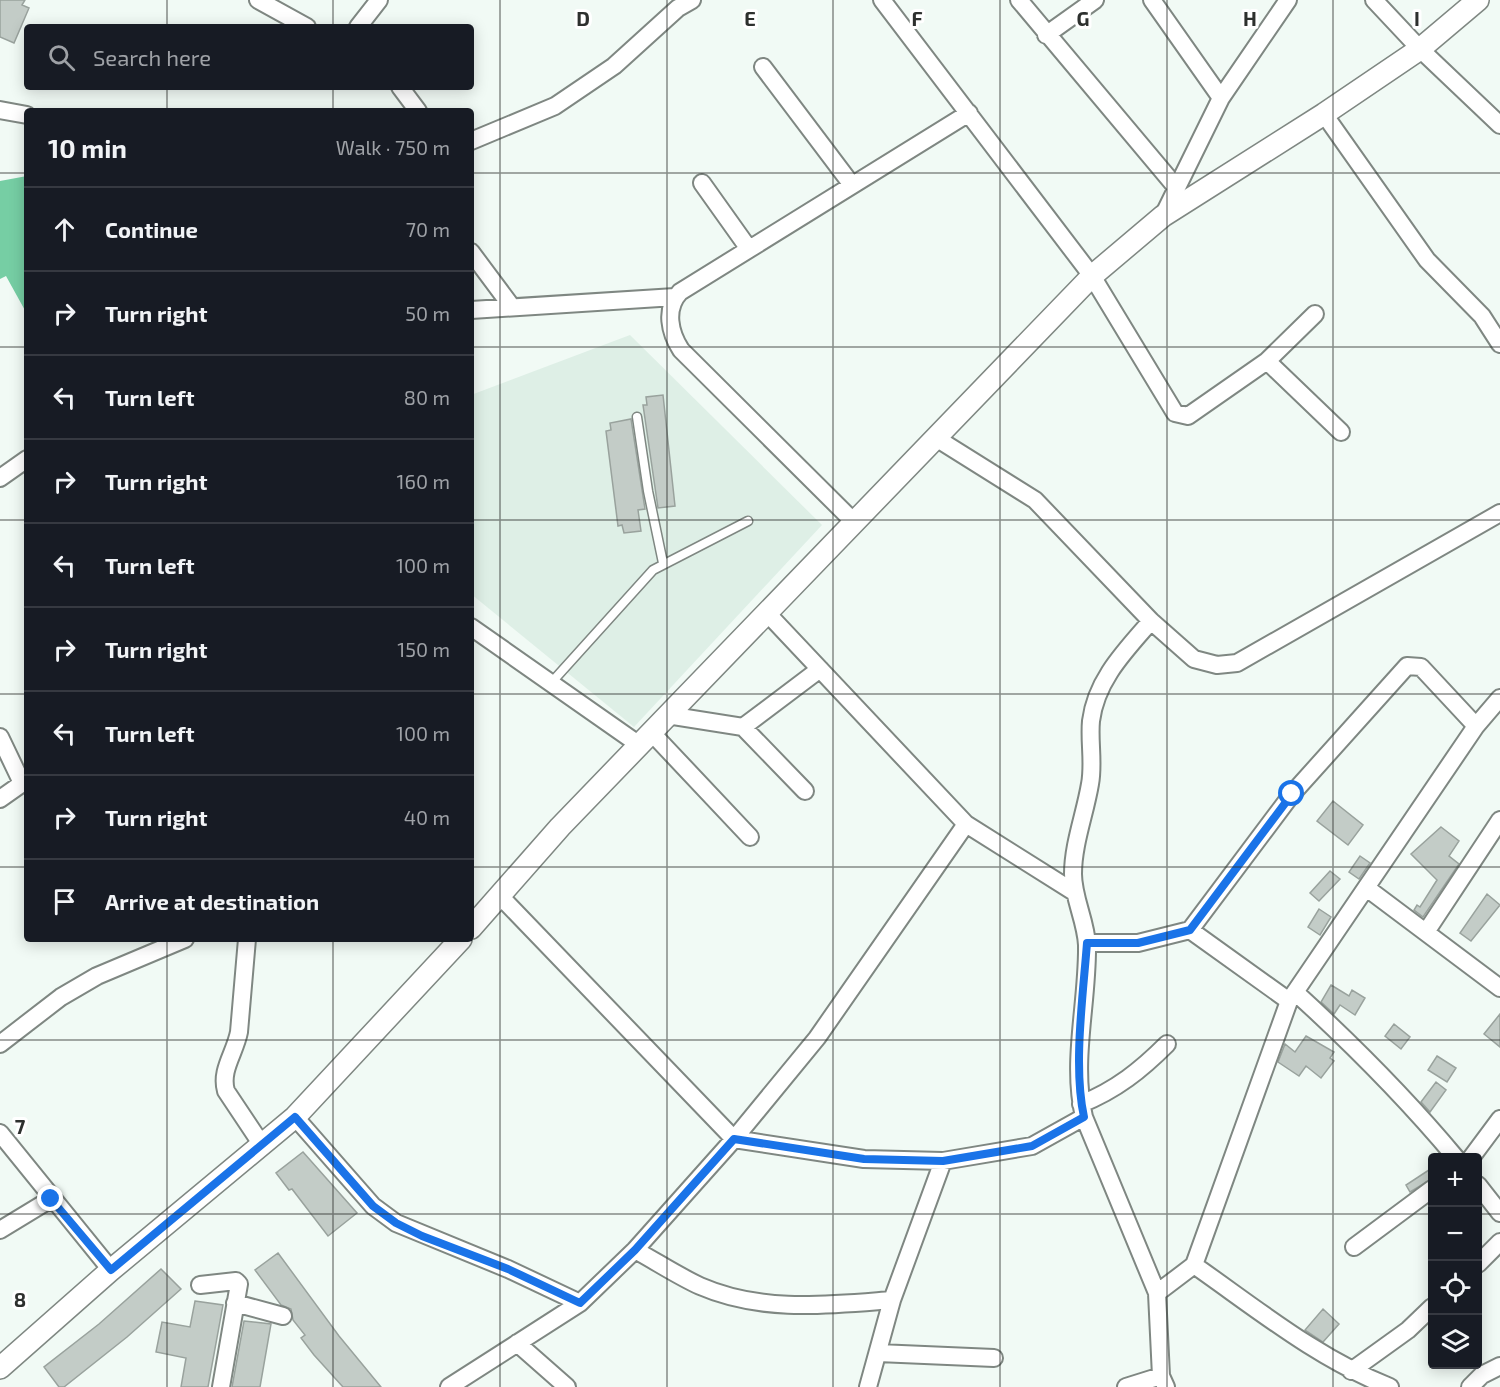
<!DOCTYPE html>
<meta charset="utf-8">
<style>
:root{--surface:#171b24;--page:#242831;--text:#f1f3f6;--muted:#9ea1a6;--line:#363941}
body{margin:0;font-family:"Exo 2",sans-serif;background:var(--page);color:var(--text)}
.controls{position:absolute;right:18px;bottom:18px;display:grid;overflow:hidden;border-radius:6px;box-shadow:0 3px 15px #0003}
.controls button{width:54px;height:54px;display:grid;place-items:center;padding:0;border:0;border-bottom:2px solid var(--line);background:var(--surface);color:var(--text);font:30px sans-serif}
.stop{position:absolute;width:18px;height:18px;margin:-14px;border:4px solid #1a73e8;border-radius:50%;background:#fff}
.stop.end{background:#1a73e8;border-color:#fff;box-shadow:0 2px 6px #0008}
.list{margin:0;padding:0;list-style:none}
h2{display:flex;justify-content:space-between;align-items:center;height:78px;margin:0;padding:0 24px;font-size:26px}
h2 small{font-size:20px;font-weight:400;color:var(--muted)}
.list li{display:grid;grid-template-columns:39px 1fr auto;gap:18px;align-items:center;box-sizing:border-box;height:84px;padding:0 24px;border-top:2px solid var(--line)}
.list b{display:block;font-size:22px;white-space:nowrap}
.list em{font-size:20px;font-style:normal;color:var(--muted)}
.icon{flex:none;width:33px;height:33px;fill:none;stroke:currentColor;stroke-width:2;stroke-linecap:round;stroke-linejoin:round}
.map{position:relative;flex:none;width:1500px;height:1387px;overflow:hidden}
.search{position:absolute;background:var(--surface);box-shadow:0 3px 15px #0003;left:24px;top:24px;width:450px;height:66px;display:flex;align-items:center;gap:15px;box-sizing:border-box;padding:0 21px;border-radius:6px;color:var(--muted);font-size:22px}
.panel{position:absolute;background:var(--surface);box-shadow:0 3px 15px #0003;left:24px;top:108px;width:450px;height:834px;border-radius:6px}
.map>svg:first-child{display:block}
.built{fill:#deefe6}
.forest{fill:#76cea4}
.building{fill:#c3ccc7;stroke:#99a29d;stroke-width:1.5}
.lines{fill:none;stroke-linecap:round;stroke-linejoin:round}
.service-casing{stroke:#7f8782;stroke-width:11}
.minor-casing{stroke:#7f8782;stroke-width:20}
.tertiary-casing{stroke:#7f8782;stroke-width:24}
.service{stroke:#fff;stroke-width:8}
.minor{stroke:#fff;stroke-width:16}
.tertiary{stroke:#fff;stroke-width:21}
.route{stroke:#1a73e8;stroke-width:8}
.grid{fill:none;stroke:#2d302e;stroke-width:1.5;stroke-opacity:0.55}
.grid-label{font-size:20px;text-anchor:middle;font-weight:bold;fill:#2d302e;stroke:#fff;stroke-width:6;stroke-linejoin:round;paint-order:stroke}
</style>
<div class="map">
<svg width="1500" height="1387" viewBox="0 0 1500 1387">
<rect width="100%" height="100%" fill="#f1faf5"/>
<path class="built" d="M630,335l192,190 -188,202 -163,-133v-199z"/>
<path class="forest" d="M27,176v138l-21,-38 -6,3v-98z"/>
<path class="building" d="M0,0h25l-3,5 7,3 -15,35 -14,-6z
M663,395l12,111 -17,2 -15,-103h4l-1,-8z
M631,419l14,90 -7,1 3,21 -17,2 -2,-8 -4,1 -12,-95 5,-1 -1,-7z
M1333,801l30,24 -15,20 -31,-24z
M1441,827l18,14 -10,15 10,8 -36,53 -9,-7 3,-5 3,2 17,-27 -26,-26z
M1360,856l10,7 -11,16 -10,-7z
M1330,871l10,8 -21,22 -9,-8z
M1487,894l13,11 -29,36 -11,-8z
M1319,909l12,8 -11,18 -12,-8z
M1331,985l18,11 3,-6 13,8 -10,17 -15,-10 -6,9 -13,-12z
M1500,1014v33l-16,-13z
M1394,1024l16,13 -9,12 -16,-13z
M1306,1036l28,16 -4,6 4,3 -13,17 -15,-12 -7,10 -21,-14 7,-18 10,8z
M1437,1056l19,12 -9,14 -19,-12z
M1436,1082l10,8 -16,22 -9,-10z
M303,1152l54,61 -29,23 -36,-47 -3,1 -13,-17z
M1432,1168v11l-22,13 -4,-7z
M278,1253l61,83 42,51h-38l-29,-32 -13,-17 4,-3 -12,-15 -2,-11 -10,-4 -26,-35z
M161,1269l20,20 -54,48 -63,50h-5l-15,-20 55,-43z
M195,1301l28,4 -15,82h-27l5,-29 -30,-6 6,-30 28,5z
M1323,1309l16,15 -16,18 -18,-12z
M244,1321l27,3 -11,63h-28z"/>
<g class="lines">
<defs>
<path id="service" d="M637,417l11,74 15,72
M551,683l102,-113 95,-49"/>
<path id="minor" d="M258,0l49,27
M882,0l210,276 83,137 13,3 79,-55 48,-47
M1019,0l157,187
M1152,0l69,98
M1374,0l46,49 80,76
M358,27l21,-27
M1046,35l49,-35
M763,67l89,118
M400,87l18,24
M0,110l27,5
M1324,114l103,146 55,56 18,28
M471,141l84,-35 59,-40 64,-58 14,-8
M702,183l47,66
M1163,216l58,-118 67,-98
M471,252l41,55
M471,310l204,-13
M1267,361l74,71
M936,438l99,62 116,121 43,38 23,6 20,-2 263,-150
M0,478l27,-19
M854,522l-173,-172c-11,-17 -17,-41 -1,-58l289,-179
M767,613l199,211 108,68
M1151,621c-26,30 -55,59 -60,100 -2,21 3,42 -1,63 -5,30 -17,60 -17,90 0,24 13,47 14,71 1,57 -16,116 -3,172l73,176 4,83 5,11
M471,627l167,117
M667,715l76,12 62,64
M743,727l77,-58
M651,732l99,105
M0,737l22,46
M0,799l27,-19
M1368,889l132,99
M501,897l233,242 130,20 79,2 89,-15 52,-29
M1190,930l99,71
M1426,932l74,-112
M247,939l-8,93c-4,21 -19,38 -13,59l36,54
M1087,943h51l52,-13 102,-136 115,-128 14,1 55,59
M1295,992c57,52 111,106 161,166
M0,1044l61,-47 36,-21 88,-37
M1081,1104c35,-14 60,-34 86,-60
M295,1117l78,89 23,17 112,46 72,34
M0,1133l111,137
M1471,1158l29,-39
M1478,1185l22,28
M0,1230l51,-31
M1354,1247l78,-58
M635,1250c22,12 43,26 65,36 62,27 128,19 192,14
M1478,1264l22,-22
M1194,1265c63,44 124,94 196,122
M200,1285l36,-4 3,3 -18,103
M1157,1293l37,-28 95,-264 187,-275 24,-28
M235,1303l48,13
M517,1343l50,44
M878,1353l116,5
M1351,1371l57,-41 24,-23
M449,1387l131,-84 55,-53 99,-111 83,-101 149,-214
M868,1387l24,-87 51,-139
M1126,1387l35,-11
M1470,1387l12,-12 18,-9"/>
<path id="tertiary" d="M471,928l89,-101 532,-551 71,-60 161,-102 96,-65 58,-49
M0,1368l111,-98 184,-153 166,-178"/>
</defs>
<use href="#service" class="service-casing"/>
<use href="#minor" class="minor-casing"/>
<use href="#tertiary" class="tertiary-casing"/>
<use href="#service" class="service"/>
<use href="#minor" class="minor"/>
<use href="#tertiary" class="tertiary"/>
</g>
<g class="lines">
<path class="route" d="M51,1199l60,71 184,-153 78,89 23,17 26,13 86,33 72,34 55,-53 99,-111 130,20 79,2 89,-15 52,-29c-11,-50 -1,-121 3,-174h51l52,-13 102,-136"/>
</g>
<path class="grid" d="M167,0v27M333,0v27M500,0v1387M667,0v1387M833,0v1387M1000,0v1387M1167,0v1387M1333,0v1387M167,87v24M333,87v24M0,173h27M471,173h1029M0,347h27M471,347h1029M0,520h27M471,520h1029M0,694h27M471,694h1029M0,867h27M471,867h1029M167,939v448M333,939v448M0,1040h1500M0,1214h1432M1478,1214h22"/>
<g class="grid-label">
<text x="583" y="26">D</text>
<text x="750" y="26">E</text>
<text x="917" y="26">F</text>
<text x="1083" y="26">G</text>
<text x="1250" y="26">H</text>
<text x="1417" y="26">I</text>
<text x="20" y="1134">7</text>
<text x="20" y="1307">8</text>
</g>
</svg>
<div class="controls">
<button>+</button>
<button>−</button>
<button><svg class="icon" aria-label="locate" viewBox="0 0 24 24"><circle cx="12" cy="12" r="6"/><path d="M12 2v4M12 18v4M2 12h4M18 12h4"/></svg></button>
<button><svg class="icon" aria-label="layers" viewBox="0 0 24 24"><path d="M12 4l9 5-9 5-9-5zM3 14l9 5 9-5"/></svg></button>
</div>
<div class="stop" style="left:1292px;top:794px"></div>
<div class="stop end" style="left:51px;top:1199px"></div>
<div class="search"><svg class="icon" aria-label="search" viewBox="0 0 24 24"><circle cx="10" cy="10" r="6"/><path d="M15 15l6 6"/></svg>Search here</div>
<section class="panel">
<h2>10 min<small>Walk · 750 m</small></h2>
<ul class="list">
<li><svg class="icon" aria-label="ahead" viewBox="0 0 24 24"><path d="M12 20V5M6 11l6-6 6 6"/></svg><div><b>Continue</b></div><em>70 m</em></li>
<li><svg class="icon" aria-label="right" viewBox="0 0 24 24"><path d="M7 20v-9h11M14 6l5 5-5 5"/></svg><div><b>Turn right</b></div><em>50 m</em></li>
<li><svg class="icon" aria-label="left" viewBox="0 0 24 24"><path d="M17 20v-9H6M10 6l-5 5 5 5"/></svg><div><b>Turn left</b></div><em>80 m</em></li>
<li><svg class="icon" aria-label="right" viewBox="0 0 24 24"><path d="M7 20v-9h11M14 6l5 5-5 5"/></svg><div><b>Turn right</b></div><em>160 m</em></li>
<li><svg class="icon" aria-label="left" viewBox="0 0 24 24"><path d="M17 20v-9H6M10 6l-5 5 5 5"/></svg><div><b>Turn left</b></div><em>100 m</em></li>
<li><svg class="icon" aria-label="right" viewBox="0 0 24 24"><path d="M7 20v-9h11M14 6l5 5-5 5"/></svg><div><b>Turn right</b></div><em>150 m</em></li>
<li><svg class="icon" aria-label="left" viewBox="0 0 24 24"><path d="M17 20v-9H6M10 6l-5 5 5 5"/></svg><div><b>Turn left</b></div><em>100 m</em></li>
<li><svg class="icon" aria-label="right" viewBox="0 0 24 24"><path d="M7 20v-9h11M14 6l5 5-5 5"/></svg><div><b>Turn right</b></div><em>40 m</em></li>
<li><svg class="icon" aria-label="arrive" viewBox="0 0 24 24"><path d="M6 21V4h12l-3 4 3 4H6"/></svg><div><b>Arrive at destination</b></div></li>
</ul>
</section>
</div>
